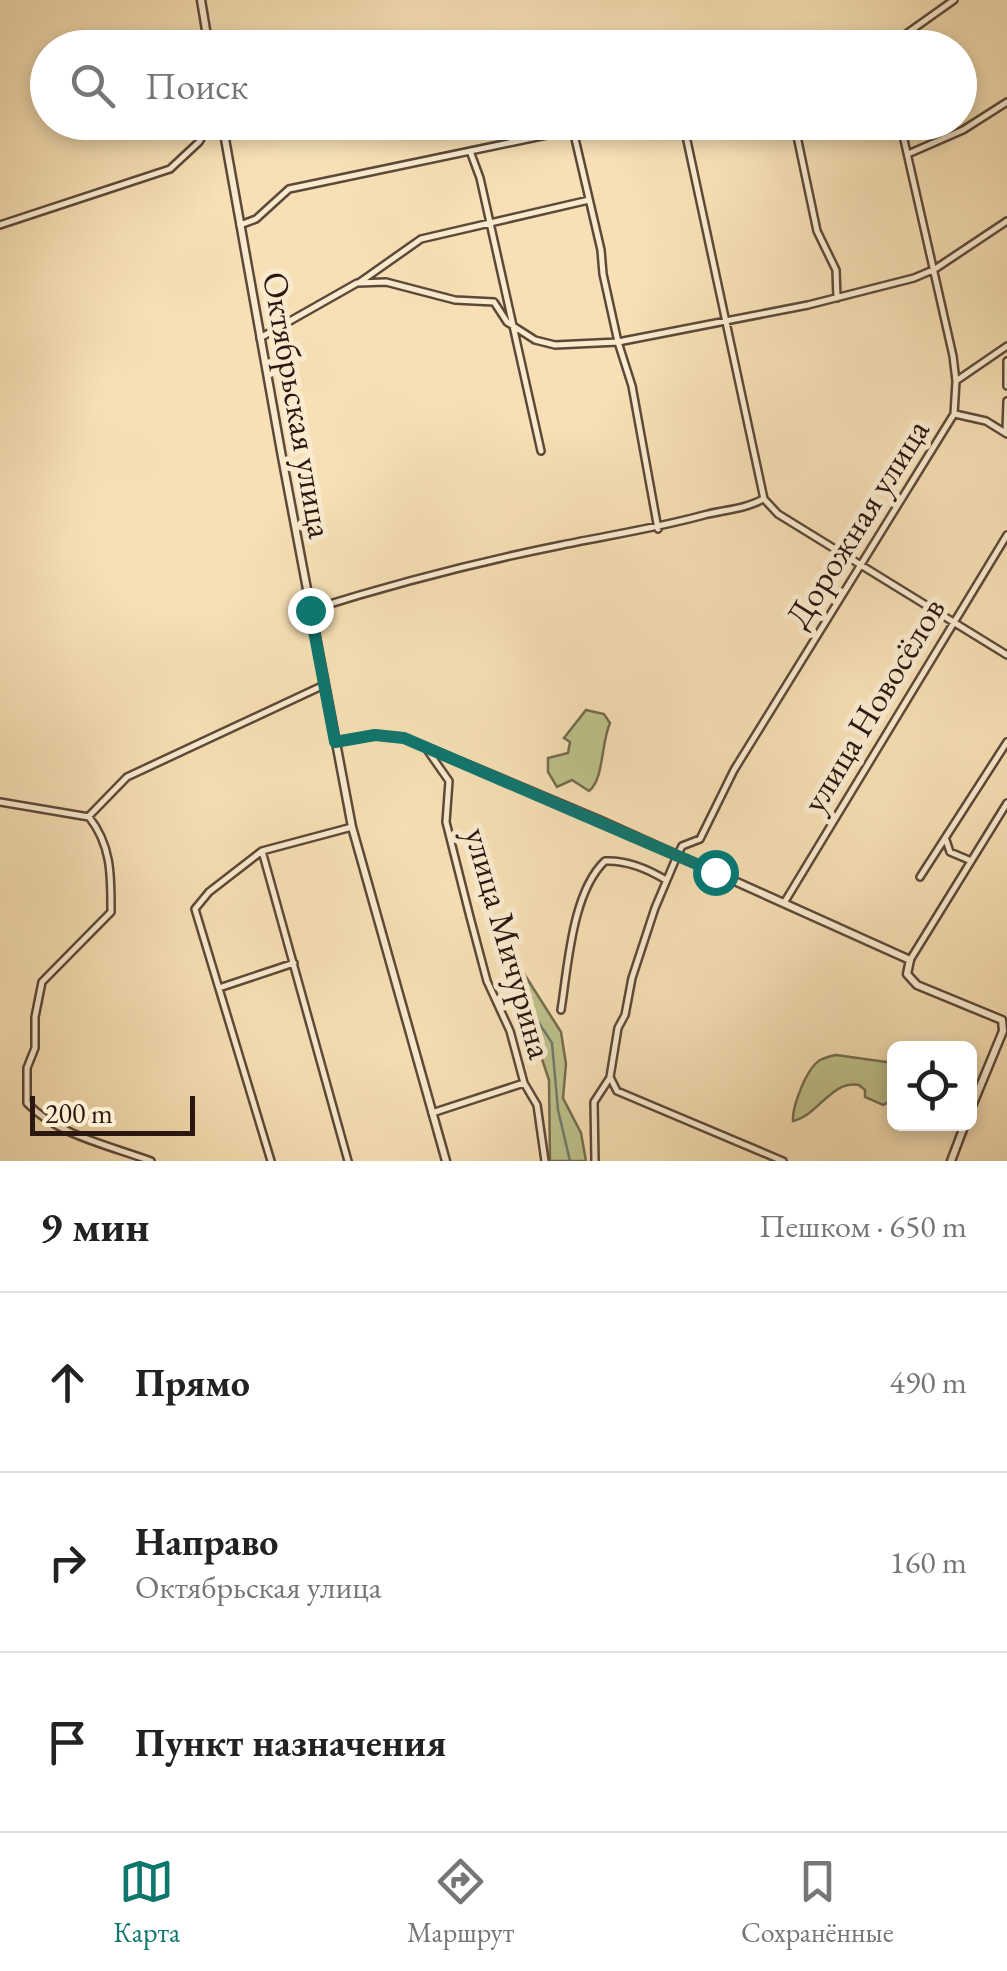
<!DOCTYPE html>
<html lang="ru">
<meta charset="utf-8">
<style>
:root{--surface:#fff;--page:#f6f6f6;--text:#222;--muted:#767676;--line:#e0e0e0;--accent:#0f766e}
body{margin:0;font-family:"EB Garamond",serif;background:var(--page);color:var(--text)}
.controls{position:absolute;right:30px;bottom:30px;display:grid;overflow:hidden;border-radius:15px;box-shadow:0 5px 15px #0003}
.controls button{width:90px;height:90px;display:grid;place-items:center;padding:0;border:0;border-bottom:2px solid var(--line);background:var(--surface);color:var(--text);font:50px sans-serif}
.scale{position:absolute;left:30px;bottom:25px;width:165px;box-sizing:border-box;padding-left:10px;border:5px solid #2a1710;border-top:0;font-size:28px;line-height:35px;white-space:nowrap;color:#2a1710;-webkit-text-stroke:8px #faebcf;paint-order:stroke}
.stop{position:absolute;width:30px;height:30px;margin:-22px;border:8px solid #0f766e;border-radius:50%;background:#fff}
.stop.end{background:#0f766e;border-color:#fff;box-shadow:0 2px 10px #0008}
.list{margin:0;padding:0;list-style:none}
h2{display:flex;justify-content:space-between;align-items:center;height:130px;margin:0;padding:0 40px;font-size:42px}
h2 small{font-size:32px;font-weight:400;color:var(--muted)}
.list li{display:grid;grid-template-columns:65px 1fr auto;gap:30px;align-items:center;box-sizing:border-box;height:180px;padding:0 40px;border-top:2px solid var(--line)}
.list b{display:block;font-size:38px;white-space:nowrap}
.list p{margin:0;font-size:32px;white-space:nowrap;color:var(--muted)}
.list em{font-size:32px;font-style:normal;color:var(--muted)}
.icon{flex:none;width:55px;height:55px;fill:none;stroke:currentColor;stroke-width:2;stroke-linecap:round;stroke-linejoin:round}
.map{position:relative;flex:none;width:1007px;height:1161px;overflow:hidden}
.search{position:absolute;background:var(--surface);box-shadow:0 5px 15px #0003;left:30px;right:30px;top:30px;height:110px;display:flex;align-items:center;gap:25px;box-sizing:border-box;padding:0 35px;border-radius:55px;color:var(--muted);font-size:38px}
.sheet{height:670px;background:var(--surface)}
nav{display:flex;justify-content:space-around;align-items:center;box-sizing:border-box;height:140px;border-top:2px solid var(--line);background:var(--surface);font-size:28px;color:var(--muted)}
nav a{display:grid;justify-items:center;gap:5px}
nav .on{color:var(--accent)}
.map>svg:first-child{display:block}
.green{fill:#bec28c;stroke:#746c4e;stroke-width:2.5}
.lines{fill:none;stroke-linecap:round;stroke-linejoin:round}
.stream{stroke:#6f7b6d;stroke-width:2.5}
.minor-casing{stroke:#5d4939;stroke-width:10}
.tertiary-casing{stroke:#5d4939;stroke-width:11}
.minor{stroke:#faebcf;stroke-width:5}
.tertiary{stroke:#faebcf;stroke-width:6}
.route{stroke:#0f766e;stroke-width:12}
.labels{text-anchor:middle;stroke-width:10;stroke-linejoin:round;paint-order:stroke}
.street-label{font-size:35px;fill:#2a1710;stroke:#faebcf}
</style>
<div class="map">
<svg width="1007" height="1161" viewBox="0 0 1007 1161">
<rect width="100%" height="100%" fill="#f7e0b5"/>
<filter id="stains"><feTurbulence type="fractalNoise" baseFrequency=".002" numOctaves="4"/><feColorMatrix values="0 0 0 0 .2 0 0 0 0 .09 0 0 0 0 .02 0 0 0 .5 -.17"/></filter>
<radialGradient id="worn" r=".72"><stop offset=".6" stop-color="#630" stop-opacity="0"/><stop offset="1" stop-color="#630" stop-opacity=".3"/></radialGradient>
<path class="green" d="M586,710l18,4 6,9c-9,20 -6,56 -21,68l-17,-11 -15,7 -9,-15v-14l20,-5 2,-11 -6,-4z
M520,971l3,1 38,60 5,32 -3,34 18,35 5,28h-36l-1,-81 -18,-54 -20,-40 3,-12z
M836,1055l58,8v37l-11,5 -18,-8v-7l-6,-5c-28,-5 -40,30 -66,36 -1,-14 13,-52 27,-61 4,-2 11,-4 16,-5z"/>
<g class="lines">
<path class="stream" d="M517,978l7,22 28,43 6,67 12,51"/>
<defs>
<path id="minor" d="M878,48l18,-8
M894,48l5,-9 55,-39
M683,122l81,377 14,15 229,141
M794,122l23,109 19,39 1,28
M573,130l28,120 2,24 15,68 14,44 26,143
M470,151l10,27 61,273
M908,154l55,-24 44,-28
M0,225l170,-56 29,-27 12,-20
M240,225l16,-6 33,-30 320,-67
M360,282l61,-43 168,-39
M260,338l97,-55 29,-1 69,18 39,2 13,20 28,18 20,5 63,-3 190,-37 106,-27 21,-9 72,-48
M1007,361v25
M956,381l51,-35
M955,414l31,7 21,13
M1006,431l1,-30
M310,610c83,-26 167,-48 252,-65 48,-10 95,-17 142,-30 19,-5 42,-6 59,-16
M428,751l21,30 -3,41 24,95 17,64 23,50 14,52 13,22 8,56
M0,802l89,15c23,29 22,60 22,95l-69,70 -7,35v31l-8,20v35c30,32 84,43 124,58
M89,816l38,-39 197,-92
M946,840l4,12 19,8
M262,851l86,310
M920,877l87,-135
M784,903l223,-368
M910,960l97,-157
M219,988l75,-25
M561,1010c7,-44 11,-118 44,-149 21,-1 43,8 61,19
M432,1113l92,-30
M271,1161l-76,-252 14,-17 53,-41 90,-24
M595,1161l-1,-59 15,-23
M783,1161l-166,-70 -7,-14 8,-49 7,-13 7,-37 23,-70 22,-52 5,-10 18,-7 34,-69 220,-356 2,-33 -3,-25 -53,-234"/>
<path id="tertiary" d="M201,0l8,48
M222,122l60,335 70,370 94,334
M335,742l40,-7 29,3 195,82 311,140 -3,14 10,11 85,35 1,11 -33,80
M951,1161l14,-37"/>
</defs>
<use href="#minor" class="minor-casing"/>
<use href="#tertiary" class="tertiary-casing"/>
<use href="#minor" class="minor"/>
<use href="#tertiary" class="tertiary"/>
</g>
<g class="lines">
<path class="route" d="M310,610l25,132 40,-7 29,3 311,134"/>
</g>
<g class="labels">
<g class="street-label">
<text transform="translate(298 405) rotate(80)" y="12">Октябрьская улица</text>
<text transform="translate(857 523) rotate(-58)" y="12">Дорожная улица</text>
<text transform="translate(873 705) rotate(-59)" y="12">улица Новосёлов</text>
<text transform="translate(509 943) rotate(74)" y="12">улица Мичурина</text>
</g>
</g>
<rect width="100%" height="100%" filter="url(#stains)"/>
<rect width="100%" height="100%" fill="url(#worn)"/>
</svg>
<div class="controls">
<button><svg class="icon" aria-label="locate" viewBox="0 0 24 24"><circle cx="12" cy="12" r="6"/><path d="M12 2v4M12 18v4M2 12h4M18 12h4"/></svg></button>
</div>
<div class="scale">200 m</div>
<div class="stop" style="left:715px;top:872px"></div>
<div class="stop end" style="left:310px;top:610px"></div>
<div class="search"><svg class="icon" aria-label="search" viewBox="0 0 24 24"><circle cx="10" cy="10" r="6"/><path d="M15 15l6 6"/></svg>Поиск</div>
</div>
<section class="sheet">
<h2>9 мин<small>Пешком · 650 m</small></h2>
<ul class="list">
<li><svg class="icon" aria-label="ahead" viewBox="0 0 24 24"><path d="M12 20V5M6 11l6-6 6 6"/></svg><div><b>Прямо</b></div><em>490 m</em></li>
<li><svg class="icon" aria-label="right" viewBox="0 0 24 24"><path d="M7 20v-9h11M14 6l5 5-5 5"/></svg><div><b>Направо</b><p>Октябрьская улица</p></div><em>160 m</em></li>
<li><svg class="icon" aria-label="arrive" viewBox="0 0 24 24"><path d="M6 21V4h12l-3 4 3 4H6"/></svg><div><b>Пункт назначения</b></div></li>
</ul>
</section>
<nav>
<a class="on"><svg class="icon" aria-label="map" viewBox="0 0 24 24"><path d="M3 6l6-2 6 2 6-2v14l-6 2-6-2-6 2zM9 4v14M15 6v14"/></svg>Карта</a>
<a><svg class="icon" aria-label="directions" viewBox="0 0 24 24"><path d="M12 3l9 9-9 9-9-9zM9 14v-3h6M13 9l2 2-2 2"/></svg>Маршрут</a>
<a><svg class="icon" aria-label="saved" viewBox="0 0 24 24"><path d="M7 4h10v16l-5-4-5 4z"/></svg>Сохранённые</a>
</nav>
